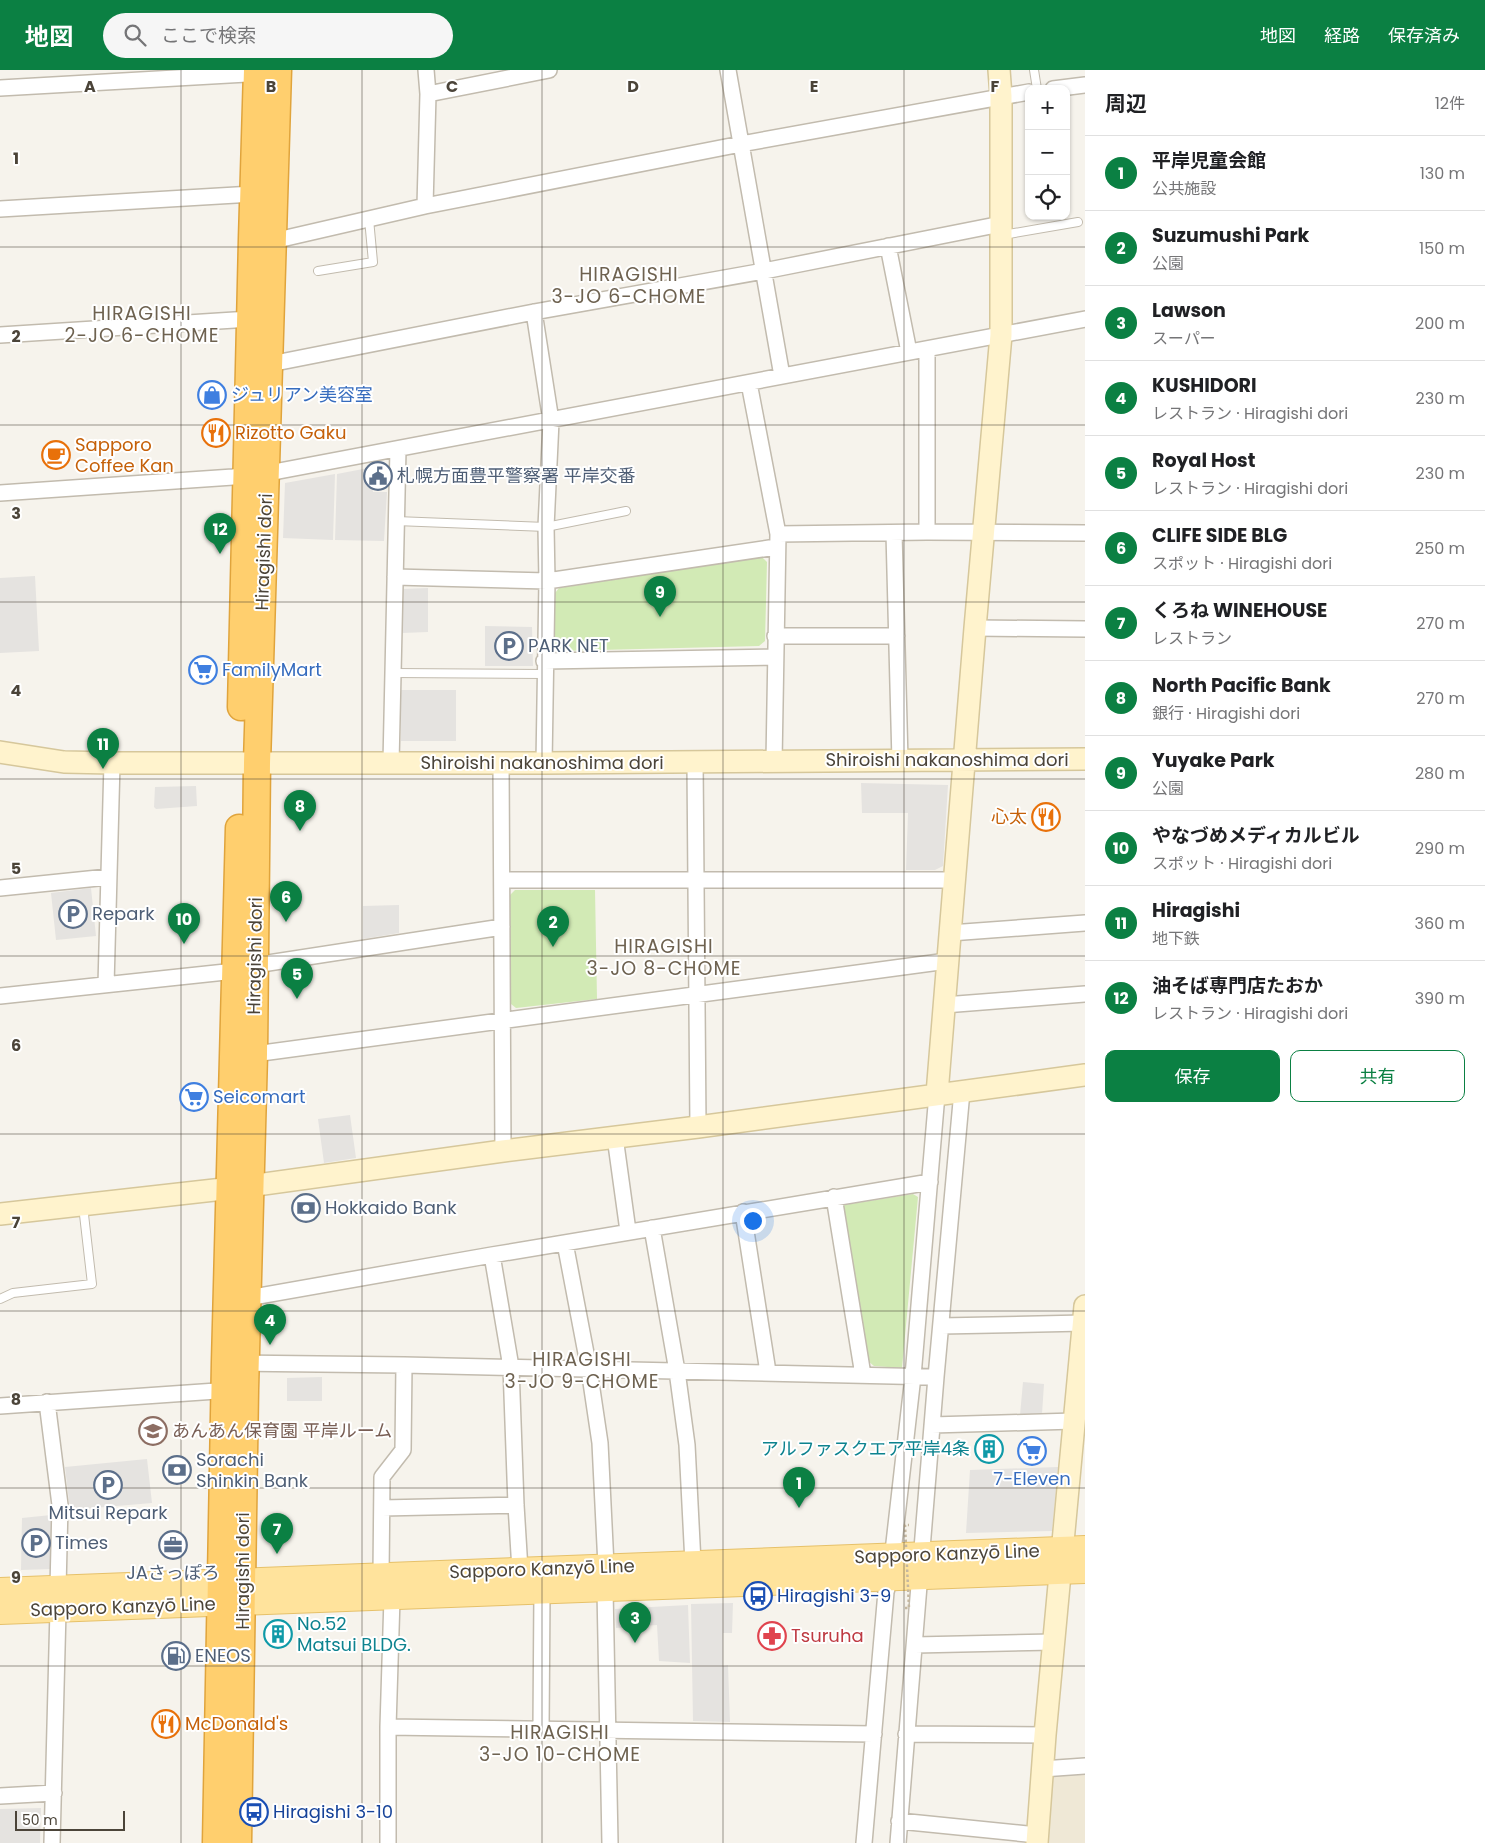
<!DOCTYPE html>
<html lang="ja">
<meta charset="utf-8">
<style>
:root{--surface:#fff;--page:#f6f6f6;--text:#202124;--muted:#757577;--line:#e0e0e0;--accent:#0b8043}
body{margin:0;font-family:Poppins,"Noto Sans JP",sans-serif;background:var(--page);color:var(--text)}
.controls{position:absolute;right:15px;top:15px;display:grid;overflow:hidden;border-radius:10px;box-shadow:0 1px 4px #0004}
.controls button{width:45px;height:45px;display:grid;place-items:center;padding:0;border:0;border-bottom:1px solid var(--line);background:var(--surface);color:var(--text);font:25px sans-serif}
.scale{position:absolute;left:15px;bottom:12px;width:110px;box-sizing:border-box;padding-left:5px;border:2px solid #4b4439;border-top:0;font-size:14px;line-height:18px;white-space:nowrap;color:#4b4439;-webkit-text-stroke:4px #fff;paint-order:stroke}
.you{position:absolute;left:752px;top:1150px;width:18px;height:18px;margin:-12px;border:4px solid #fff;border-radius:50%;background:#1a73e8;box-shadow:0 0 0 8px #1a73e833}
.badge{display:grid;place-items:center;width:32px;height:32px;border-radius:50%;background:var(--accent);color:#fff;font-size:16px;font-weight:700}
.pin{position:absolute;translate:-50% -41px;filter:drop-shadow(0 1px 2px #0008)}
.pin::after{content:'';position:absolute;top:26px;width:18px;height:15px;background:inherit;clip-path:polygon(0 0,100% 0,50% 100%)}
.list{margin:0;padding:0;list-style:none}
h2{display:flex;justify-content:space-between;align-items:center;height:65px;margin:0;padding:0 20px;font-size:21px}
h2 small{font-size:16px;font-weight:400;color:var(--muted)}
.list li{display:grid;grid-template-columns:32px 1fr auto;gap:15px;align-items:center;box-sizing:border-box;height:75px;padding:0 20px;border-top:1px solid var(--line)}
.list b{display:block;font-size:19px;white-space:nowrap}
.list p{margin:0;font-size:16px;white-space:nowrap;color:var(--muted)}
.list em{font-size:16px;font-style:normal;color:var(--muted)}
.actions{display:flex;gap:10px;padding:15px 20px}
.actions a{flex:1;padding:11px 0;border:1px solid var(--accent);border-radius:10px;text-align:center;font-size:18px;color:var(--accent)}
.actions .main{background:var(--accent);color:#fff}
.icon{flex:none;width:28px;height:28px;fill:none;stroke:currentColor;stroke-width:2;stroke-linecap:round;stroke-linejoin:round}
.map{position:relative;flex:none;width:1085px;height:1773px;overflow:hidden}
header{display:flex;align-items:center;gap:30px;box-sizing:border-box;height:70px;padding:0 25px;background:var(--accent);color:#fff}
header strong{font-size:24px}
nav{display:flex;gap:28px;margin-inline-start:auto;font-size:18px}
.search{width:350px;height:45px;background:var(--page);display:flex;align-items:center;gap:12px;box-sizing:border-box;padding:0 18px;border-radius:28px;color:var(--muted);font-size:19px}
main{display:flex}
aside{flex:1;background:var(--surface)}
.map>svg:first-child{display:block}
.education{fill:#efe8d6}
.green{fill:#d2eab5}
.parking{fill:#e5e3e0}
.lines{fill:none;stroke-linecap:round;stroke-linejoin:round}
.lane-casing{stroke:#c2bbae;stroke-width:10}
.street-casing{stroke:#c2bbae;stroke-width:18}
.secondary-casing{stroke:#d6c79b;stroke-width:24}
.primary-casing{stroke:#e6c16a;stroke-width:26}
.highway-casing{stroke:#e0a43c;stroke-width:29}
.lane{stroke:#fff;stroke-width:8}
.street{stroke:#fff;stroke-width:15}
.secondary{stroke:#fff3cd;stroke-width:21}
.primary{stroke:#ffe39c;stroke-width:24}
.highway{stroke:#ffcf6e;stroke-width:26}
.path-bridge{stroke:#c4b79f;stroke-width:2.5;stroke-dasharray:2.5 2.5;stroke-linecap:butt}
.grid{fill:none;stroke:#4b4439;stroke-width:1;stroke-opacity:0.55}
.labels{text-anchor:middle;stroke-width:4;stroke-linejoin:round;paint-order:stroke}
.shop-label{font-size:18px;fill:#366cbe;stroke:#fff;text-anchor:start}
.food-label{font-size:18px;fill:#c56008;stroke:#fff;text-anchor:start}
.service-label{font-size:18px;fill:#4e5e75;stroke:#fff;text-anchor:start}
.street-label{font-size:18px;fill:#4b4439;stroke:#fff}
.education-label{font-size:18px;fill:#785e54;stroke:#fff;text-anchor:start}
.culture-label{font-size:18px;fill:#0d838f;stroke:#fff;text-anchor:end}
.transit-label{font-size:18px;fill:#164399;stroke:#fff;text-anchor:start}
.health-label{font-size:18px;fill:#be3a42;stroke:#fff;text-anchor:start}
.neighbourhood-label{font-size:19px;letter-spacing:1px;fill:#6e6250;stroke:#fff}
.grid-label{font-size:16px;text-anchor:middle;font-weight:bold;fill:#4b4439;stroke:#fff;stroke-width:4;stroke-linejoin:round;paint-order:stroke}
</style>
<header>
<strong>地図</strong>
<div class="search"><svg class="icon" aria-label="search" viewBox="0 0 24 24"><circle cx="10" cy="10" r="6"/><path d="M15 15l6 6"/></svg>ここで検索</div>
<nav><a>地図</a><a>経路</a><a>保存済み</a></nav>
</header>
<main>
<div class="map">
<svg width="1085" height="1773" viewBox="0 0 1085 1773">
<rect width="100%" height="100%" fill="#f6f3ec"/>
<path class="education" d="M1085,1698v75h-41l6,-72z"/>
<path class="green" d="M762,487l5,5 -2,79 -6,5 -199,5 -6,-8 1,-50 4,-5z
M515,820h80l2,109 -81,9 -5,-4 -2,-108z
M913,1124l5,3 -16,171 -28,-2 -6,-5 -26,-151 2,-5z"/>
<path class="parking" d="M368,398l5,24h14l-3,49 -49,-1 2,-66z
M335,404l-2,66 -50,-2 2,-55z
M35,506l4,75 -39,2v-75z
M428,518v44l-26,1v-44z
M485,556l47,1 1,39h-48z
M401,620h55v51h-55z
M861,713l87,2 -5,81 -8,4h-29l2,-57h-46z
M196,716l1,20 -41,3 -2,-2 1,-20z
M91,818l5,48 -40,4 -5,-47z
M399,835v28l-36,6v-33z
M350,1045l6,43 -32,5 -6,-44z
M322,1307v24h-35v-23z
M1023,1312l21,2 -2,30 -22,1z
M147,1389l5,44 -82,7 -5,-43z
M1058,1397l-6,64 -86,2 4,-63z
M51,1445v54l-30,1 1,-52z
M733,1533l-1,30h-9v33l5,-1 2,57 -37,-1 -2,-117z
M688,1535l2,58 -31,-2 -2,-36 -41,3 -1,-19z
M41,1738l-1,35h-40v-34z"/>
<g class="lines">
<defs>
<path id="lane" d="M1034,0l3,19
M1003,165l75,-13
M318,201l55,-9 -4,-43
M396,451l150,6 80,-16
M393,603l151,1
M0,1229l13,-6 79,-9 -9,-78"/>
<path id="street" d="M728,0l54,306
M0,18l263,-15
M1053,19l32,-4
M428,24l121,-24
M425,136l3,-112 -2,-24
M0,139l253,-15
M266,170l7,1 152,-35 316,-62 288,-52
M888,176l21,106
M534,242l17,109 -5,106 1,54 -3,182
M0,265l250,-16
M927,279v183
M264,293l6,1 264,-52 230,-41 237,-47
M749,313l29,151 -4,227
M0,423l233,-16 46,-6 806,-152
M894,463l6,228
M778,464l149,-2 158,1
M395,507l152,4 229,-34
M975,558l110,1
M775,566h122
M544,591l231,-4
M695,692l3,365
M391,693l7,-314
M501,693l2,388
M503,810h450
M0,818l108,-11
M950,863l135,-10
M106,915l6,-222
M0,926l235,-25 20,-6 247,-38
M944,935l141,-11
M254,984l693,-93
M615,1067l13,94
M834,1127l29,178
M743,1142l25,160
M652,1158l25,143 10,74 6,118
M565,1173l24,126 11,74 6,123 -1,24 5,253
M492,1185l19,112 5,138 4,65
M247,1228l245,-43 438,-73
M941,1256l143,-3
M239,1293l165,2 532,12
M47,1332l13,103 -2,83
M0,1336l231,-16
M932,1355l142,-4
M382,1438l134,-3
M381,1505l1,-98 21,-27 1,-85
M915,1575l138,-3
M388,1657l486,7
M541,1659l1,-137
M906,1664l139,1
M1042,1699l43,-3
M0,1726l54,-3
M899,1751l138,14
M52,1773l6,-233
M388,1773v-116l4,-129
M864,1773l22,-251 4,-14 23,-202 24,-282
M898,1773l38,-466 26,-286"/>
<path id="secondary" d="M0,682l64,10 48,1h432l541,-4
M937,1024l38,-466 26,-293v-239l-2,-26
M0,1144l250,-28 253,-35 195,-24 387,-52
M1037,1773l8,-108 40,-429"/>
<path id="primary" d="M0,1520l1085,-42
M0,1542l1085,-41"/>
<path id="highway" d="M241,637l11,-468 5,-169
M216,1773l9,-481 14,-534
M238,1773l7,-453 9,-336 3,-291 21,-693"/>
</defs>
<use href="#lane" class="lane-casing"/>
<use href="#street" class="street-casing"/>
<use href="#secondary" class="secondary-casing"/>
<use href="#primary" class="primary-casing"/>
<use href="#highway" class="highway-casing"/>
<use href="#lane" class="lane"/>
<use href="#street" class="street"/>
<use href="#secondary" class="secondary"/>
<use href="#primary" class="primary"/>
<use href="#highway" class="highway"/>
<path class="path-bridge" d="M905,1538h4l-4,-83h4"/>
</g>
<path class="grid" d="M181,0v1773M362,0v1773M542,0v1773M723,0v1773M904,0v1773M0,177h1085M0,355h1085M0,532h1085M0,709h1085M0,886h1085M0,1064h1085M0,1241h1085M0,1418h1085M0,1596h1085"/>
<defs>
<symbol id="shop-ring" viewBox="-11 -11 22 22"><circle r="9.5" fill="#fff" stroke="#3f7fe0" stroke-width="1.5"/><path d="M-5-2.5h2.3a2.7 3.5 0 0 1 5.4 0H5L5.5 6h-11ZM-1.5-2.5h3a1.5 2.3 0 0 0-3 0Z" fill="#3f7fe0"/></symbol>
<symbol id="restaurant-ring" viewBox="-11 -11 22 22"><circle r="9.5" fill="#fff" stroke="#e8710a" stroke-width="1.5"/><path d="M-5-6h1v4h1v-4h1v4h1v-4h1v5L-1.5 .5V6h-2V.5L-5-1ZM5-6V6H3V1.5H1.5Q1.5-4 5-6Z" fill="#e8710a"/></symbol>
<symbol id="cafe-ring" viewBox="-11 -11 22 22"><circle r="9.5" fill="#fff" stroke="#e8710a" stroke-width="1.5"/><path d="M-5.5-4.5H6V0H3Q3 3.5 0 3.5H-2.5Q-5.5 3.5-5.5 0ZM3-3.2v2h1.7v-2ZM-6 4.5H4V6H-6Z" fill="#e8710a"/></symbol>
<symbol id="civic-ring" viewBox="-11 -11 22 22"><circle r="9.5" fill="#fff" stroke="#5c6f8a" stroke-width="1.5"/><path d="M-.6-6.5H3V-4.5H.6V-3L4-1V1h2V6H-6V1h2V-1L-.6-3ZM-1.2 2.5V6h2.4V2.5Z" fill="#5c6f8a"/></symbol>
<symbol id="parking-ring" viewBox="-11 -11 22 22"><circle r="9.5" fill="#fff" stroke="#5c6f8a" stroke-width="1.5"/><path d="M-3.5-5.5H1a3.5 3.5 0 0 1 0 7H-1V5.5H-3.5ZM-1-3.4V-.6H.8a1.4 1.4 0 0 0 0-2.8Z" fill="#5c6f8a"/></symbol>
<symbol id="supermarket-ring" viewBox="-11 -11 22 22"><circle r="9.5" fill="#fff" stroke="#3f7fe0" stroke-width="1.5"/><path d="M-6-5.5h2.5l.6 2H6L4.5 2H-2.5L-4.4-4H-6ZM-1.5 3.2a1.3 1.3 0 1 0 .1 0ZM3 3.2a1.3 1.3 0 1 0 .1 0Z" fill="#3f7fe0"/></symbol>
<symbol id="bank-ring" viewBox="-11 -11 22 22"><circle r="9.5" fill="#fff" stroke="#5c6f8a" stroke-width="1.5"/><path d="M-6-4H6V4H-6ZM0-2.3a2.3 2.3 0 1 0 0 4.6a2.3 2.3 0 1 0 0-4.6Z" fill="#5c6f8a"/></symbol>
<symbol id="school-ring" viewBox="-11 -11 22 22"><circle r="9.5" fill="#fff" stroke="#8d6e63" stroke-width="1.5"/><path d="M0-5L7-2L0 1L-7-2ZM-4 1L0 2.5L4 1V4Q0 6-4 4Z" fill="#8d6e63"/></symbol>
<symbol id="building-ring" viewBox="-11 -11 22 22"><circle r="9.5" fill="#fff" stroke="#0f9aa8" stroke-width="1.5"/><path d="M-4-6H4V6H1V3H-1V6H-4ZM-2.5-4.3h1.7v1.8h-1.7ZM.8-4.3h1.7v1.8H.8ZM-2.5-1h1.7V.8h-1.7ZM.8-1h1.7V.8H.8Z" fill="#0f9aa8"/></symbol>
<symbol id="office-ring" viewBox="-11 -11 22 22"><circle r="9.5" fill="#fff" stroke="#5c6f8a" stroke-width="1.5"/><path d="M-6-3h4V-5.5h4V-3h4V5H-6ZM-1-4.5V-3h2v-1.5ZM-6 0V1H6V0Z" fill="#5c6f8a"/></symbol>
<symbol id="bus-ring" viewBox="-11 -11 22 22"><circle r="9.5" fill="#fff" stroke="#1a4fb4" stroke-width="1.5"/><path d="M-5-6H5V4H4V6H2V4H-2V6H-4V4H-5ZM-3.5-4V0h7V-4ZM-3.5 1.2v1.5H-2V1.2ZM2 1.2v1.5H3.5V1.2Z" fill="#1a4fb4"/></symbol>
<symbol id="pharmacy-ring" viewBox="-11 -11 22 22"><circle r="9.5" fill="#fff" stroke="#e0444e" stroke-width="1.5"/><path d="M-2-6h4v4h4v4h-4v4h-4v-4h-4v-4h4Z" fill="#e0444e"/></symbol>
<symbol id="fuel-ring" viewBox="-11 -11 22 22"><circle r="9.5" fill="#fff" stroke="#5c6f8a" stroke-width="1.5"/><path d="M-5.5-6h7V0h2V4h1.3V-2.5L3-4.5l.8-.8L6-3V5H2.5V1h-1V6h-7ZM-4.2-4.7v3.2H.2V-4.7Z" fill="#5c6f8a"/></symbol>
</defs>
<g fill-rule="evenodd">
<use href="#shop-ring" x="196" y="309" width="32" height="32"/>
<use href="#restaurant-ring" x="200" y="347" width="32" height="32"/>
<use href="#cafe-ring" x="40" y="369" width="32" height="32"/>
<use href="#civic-ring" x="362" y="390" width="32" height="32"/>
<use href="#parking-ring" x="493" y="560" width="32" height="32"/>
<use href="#supermarket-ring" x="187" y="584" width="32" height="32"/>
<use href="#restaurant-ring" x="1030" y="731" width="32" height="32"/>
<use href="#parking-ring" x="57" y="828" width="32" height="32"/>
<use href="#supermarket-ring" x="178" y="1011" width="32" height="32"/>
<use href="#bank-ring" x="290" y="1122" width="32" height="32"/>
<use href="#school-ring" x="137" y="1345" width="32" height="32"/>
<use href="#building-ring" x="973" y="1363" width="32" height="32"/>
<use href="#supermarket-ring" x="1016" y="1365" width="32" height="32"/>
<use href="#bank-ring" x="161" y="1384" width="32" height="32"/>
<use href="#parking-ring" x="92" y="1399" width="32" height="32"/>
<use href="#parking-ring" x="20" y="1457" width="32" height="32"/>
<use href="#office-ring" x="157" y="1459" width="32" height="32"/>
<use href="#bus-ring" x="742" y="1510" width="32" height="32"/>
<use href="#building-ring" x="262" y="1548" width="32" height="32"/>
<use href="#pharmacy-ring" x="756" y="1550" width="32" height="32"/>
<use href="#fuel-ring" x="160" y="1570" width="32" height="32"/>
<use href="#restaurant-ring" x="150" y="1638" width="32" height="32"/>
<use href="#bus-ring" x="238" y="1726" width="32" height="32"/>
</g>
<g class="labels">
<g class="shop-label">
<text x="231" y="331">ジュリアン美容室</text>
<text x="222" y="606">FamilyMart</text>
<text x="213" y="1033">Seicomart</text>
<text x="1032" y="1415" text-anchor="middle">7-Eleven</text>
</g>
<g class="food-label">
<text x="235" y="369">Rizotto Gaku</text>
<text x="75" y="381">Sapporo<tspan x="75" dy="21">Coffee Kan</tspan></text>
<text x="1027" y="753" text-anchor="end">心太</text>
<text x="185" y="1660">McDonald's</text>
</g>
<g class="service-label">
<text x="397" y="412">札幌方面豊平警察署 平岸交番</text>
<text x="528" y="582">PARK NET</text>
<text x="92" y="850">Repark</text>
<text x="325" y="1144">Hokkaido Bank</text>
<text x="196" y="1396">Sorachi<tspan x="196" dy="21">Shinkin Bank</tspan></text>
<text x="108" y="1449" text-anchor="middle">Mitsui Repark</text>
<text x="55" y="1479">Times</text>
<text x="173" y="1509" text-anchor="middle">JAさっぽろ</text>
<text x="195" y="1592">ENEOS</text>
</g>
<g class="street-label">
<text transform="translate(264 482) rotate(-88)" y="6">Hiragishi dori</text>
<text x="947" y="696">Shiroishi nakanoshima dori</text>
<text x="542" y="699">Shiroishi nakanoshima dori</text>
<text transform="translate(255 886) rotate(-89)" y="6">Hiragishi dori</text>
<text transform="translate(947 1484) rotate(-2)" y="6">Sapporo Kanzyō Line</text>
<text transform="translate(542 1499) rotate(-2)" y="6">Sapporo Kanzyō Line</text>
<text transform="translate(243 1501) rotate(-90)" y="6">Hiragishi dori</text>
<text transform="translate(123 1537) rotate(-2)" y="6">Sapporo Kanzyō Line</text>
</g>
<g class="education-label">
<text x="172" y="1367">あんあん保育園 平岸ルーム</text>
</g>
<g class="culture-label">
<text x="970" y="1385">アルファスクエア平岸4条</text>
<text x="297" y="1560" text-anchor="start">No.52<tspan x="297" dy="21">Matsui BLDG.</tspan></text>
</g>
<g class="transit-label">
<text x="777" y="1532">Hiragishi 3-9</text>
<text x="273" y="1748">Hiragishi 3-10</text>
</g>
<g class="health-label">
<text x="791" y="1572">Tsuruha</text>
</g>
<g class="neighbourhood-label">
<text x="629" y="211">HIRAGISHI<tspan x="629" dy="22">3-JO 6-CHOME</tspan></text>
<text x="142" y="250">HIRAGISHI<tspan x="142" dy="22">2-JO 6-CHOME</tspan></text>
<text x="664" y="883">HIRAGISHI<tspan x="664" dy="22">3-JO 8-CHOME</tspan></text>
<text x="582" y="1296">HIRAGISHI<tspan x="582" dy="22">3-JO 9-CHOME</tspan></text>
<text x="560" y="1669">HIRAGISHI<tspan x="560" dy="22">3-JO 10-CHOME</tspan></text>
</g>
</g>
<g class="grid-label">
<text x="90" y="22">A</text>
<text x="271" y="22">B</text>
<text x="452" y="22">C</text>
<text x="633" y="22">D</text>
<text x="814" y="22">E</text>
<text x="995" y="22">F</text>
<text x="16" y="94">1</text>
<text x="16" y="272">2</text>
<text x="16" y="449">3</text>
<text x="16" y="626">4</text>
<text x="16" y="804">5</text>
<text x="16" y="981">6</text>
<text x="16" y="1158">7</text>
<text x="16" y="1335">8</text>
<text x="16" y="1513">9</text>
</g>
</svg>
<div class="controls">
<button>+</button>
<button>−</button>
<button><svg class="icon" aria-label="locate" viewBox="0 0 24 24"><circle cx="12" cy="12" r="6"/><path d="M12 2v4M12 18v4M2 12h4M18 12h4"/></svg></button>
</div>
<div class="scale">50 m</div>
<div class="you"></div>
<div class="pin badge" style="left:799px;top:1438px">1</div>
<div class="pin badge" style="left:553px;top:877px">2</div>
<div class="pin badge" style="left:635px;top:1573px">3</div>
<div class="pin badge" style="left:270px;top:1275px">4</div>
<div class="pin badge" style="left:297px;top:929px">5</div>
<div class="pin badge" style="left:286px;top:852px">6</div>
<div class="pin badge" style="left:277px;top:1484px">7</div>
<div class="pin badge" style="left:300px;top:761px">8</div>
<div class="pin badge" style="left:660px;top:547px">9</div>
<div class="pin badge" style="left:184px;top:874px">10</div>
<div class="pin badge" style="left:103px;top:699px">11</div>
<div class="pin badge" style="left:220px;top:484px">12</div>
</div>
<aside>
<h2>周辺<small>12件</small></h2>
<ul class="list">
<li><span class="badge">1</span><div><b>平岸児童会館</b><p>公共施設</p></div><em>130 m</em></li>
<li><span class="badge">2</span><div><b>Suzumushi Park</b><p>公園</p></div><em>150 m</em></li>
<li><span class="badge">3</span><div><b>Lawson</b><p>スーパー</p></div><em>200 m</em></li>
<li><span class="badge">4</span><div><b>KUSHIDORI</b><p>レストラン · Hiragishi dori</p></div><em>230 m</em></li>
<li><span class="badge">5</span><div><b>Royal Host</b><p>レストラン · Hiragishi dori</p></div><em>230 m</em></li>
<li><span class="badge">6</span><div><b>CLIFE SIDE BLG</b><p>スポット · Hiragishi dori</p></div><em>250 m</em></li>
<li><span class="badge">7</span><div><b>くろね WINEHOUSE</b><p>レストラン</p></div><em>270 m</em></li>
<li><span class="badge">8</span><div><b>North Pacific Bank</b><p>銀行 · Hiragishi dori</p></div><em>270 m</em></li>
<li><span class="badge">9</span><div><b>Yuyake Park</b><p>公園</p></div><em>280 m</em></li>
<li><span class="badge">10</span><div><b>やなづめメディカルビル</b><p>スポット · Hiragishi dori</p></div><em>290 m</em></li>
<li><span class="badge">11</span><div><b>Hiragishi</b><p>地下鉄</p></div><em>360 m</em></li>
<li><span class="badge">12</span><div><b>油そば専門店たおか</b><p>レストラン · Hiragishi dori</p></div><em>390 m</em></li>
</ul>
<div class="actions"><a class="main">保存</a><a>共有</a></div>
</aside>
</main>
